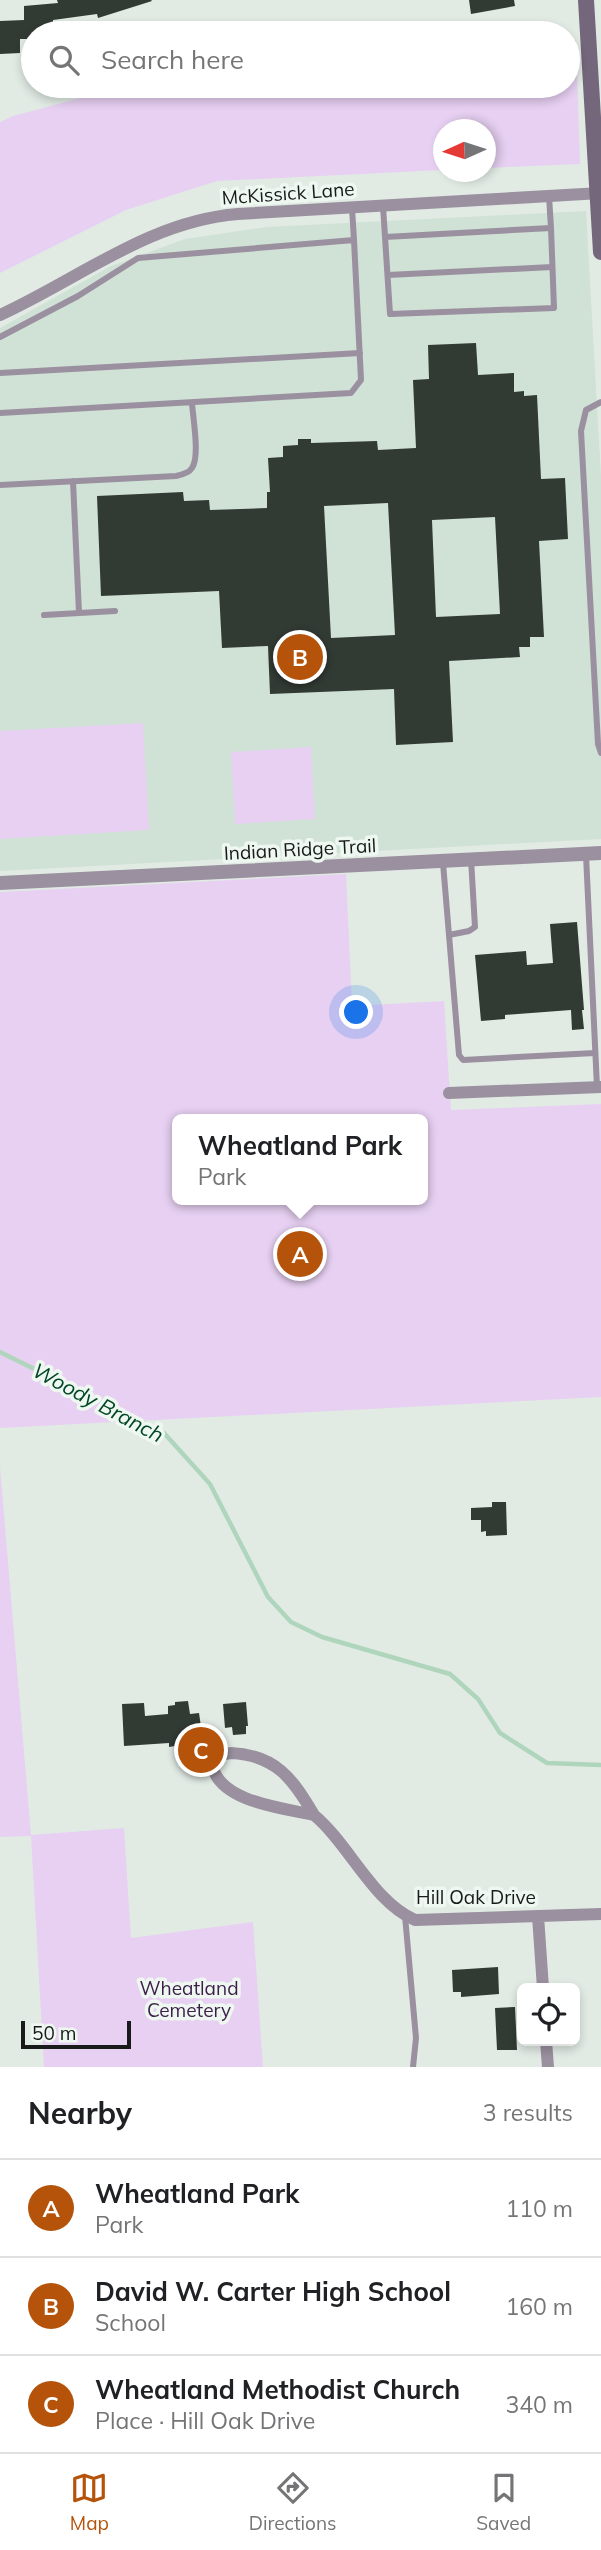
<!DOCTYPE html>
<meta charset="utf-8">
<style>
:root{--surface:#fff;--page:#f2f2f2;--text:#202124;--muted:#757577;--line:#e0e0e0;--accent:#b45309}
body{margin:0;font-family:Mulish,sans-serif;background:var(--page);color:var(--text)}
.controls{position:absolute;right:21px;bottom:21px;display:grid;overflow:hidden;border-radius:10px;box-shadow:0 4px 10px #0003}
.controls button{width:63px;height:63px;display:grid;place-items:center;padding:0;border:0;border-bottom:2px solid var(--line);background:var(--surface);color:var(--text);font:35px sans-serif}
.compass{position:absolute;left:433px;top:119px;width:63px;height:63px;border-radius:50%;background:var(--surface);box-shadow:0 4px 10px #0003;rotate:267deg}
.scale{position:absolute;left:21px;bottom:18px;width:110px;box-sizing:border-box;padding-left:7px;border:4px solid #181b19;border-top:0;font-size:19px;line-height:24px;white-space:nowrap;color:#181b19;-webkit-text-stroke:5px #eef8f1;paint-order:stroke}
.you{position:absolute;left:357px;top:1013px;width:24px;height:24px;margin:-18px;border:5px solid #fff;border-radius:50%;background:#1a73e8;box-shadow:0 0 0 10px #1a73e833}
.badge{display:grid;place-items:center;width:46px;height:46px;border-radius:50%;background:var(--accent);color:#fff;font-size:23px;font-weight:700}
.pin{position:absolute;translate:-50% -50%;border:4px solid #fff;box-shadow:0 2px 7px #0006}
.popup{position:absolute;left:172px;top:1114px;width:256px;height:91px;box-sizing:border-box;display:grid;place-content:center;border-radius:10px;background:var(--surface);filter:drop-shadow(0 2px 5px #0005);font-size:23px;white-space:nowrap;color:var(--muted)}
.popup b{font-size:26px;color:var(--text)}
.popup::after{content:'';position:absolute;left:50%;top:100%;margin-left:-14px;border:14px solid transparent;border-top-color:var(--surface)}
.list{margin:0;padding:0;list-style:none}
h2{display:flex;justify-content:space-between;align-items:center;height:91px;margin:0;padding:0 28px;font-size:30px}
h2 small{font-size:23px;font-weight:400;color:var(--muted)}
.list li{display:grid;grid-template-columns:46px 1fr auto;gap:21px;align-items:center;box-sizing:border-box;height:98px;padding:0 28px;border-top:2px solid var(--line)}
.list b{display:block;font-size:26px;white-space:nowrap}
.list p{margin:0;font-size:23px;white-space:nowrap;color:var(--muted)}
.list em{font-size:23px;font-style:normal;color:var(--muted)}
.icon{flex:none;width:38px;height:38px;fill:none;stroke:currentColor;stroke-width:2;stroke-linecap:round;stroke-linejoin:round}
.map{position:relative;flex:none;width:601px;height:2067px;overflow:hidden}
.search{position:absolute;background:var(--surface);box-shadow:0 4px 10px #0003;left:21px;right:21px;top:21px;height:77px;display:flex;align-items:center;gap:18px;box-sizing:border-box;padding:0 24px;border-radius:38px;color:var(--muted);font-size:26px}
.sheet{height:385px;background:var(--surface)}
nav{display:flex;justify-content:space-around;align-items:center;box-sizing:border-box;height:98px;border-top:2px solid var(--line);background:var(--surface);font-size:19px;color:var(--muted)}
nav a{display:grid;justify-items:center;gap:4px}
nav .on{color:var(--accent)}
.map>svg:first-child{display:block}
.built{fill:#d0e1d6}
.green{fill:#e7d0f2;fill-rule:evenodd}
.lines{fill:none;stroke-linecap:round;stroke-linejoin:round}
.stream{stroke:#afd6bc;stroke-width:4.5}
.building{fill:#323a34;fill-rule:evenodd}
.service{stroke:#9a909f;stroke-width:6}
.minor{stroke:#9a909f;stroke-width:12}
.tertiary{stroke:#9a909f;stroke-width:14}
.secondary{stroke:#74667b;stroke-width:16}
.labels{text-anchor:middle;stroke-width:7;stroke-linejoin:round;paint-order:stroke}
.street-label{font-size:19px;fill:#181b19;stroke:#eef8f1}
.park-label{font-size:19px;fill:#3d1e4a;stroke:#eef8f1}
.water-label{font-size:21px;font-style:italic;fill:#004525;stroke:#eef8f1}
</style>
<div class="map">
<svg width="601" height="2067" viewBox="0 0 601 2067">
<rect width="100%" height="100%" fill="#e1ebe4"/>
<path class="built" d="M586,211l15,265v363l-601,32v-543l111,-62 74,-27 82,-12z"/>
<path class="green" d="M576,40l4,124 -94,4v-38h-42l-1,40 -226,11 -91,29 -126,63v-151l13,-6 113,-30h442v-45z
M143,723l6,107 -149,9v-108z
M311,747l4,72 -80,5 -4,-72z
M346,874l6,132 92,-5 7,109 150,-6v293l-601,31v-536zM177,1119h245v81h-245z
M0,1467l31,368 93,-7 7,110 122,-16 10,145h-219l-13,-231 -31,1z"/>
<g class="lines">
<path class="stream" d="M0,1352l164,81 46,51 58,113 23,25 31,15 128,37 28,25 22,34 47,30 54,2"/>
</g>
<path class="building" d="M57,0h94l1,1 -54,17 -1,-4 -44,6v13h-20v6h-13v14l-20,1v-33l24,-1v-14l34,-3z
M469,0h45l1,6 -44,8z
M476,343l2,32 36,-2v19l10,-1v5l13,-1 4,84 24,-1 3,61 -29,2 5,96h-14v10h-11l1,10 -71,4 4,81 -57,3 -2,-56 -124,5 -2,-48 -46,2 -3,-57 -118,5 -4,-100 86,-4 1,9 25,-1 1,10 57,-2v-16h3l-2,-34 15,-1v-11l15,-1v-6h13v4l66,-2 1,9 38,-2 -3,-68 16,-1 -1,-34zM388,503l7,132 -64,3 -7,-132zM495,517l5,97 -64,3 -4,-97z
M577,922l7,88h-2l2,19 -12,1 -1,-20 -66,5v4l-24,2 -6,-66 51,-4 1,14 26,-2 -3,-39z
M492,1502h14l1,33 -21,1v-5l-5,1v-12h-10v-12l21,-1z
M188,1701l2,13 9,-1 5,34 -29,3v-4l-6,1v-4l-45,3 -2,-42 22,-1 1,13 23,-2v-8l7,-1v-3z
M246,1702l2,24h-2v8l-13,1 -1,-8 -7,1 -2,-24z
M498,1967l1,27 -38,3v-5h-8l-1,-22z
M515,2007l2,43h-20l-2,-42z"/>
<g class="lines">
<path class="service" d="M383,206l2,31 166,-9 -2,-32
M385,237l5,77 164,-6 -3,-80
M388,275l164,-8
M0,337l78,-41 60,-38 216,-18 -2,-32
M0,373l360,-20
M601,402l-15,8 -5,21 17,313 3,9
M0,413l351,-20 10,-13 -7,-140
M73,481l6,132
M0,485l176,-9c5,-1 13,-3 16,-8 8,-11 1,-50 0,-65
M44,615l71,-4
M586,855l11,232
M443,863l16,192 4,5 132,-7
M449,935l20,-4 6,-4 -4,-68
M405,1916l11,122 -3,29"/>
<path class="minor" d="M0,315c79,-36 149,-94 238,-101l363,-21
M449,1093l152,-6
M231,1753c45,2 62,26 83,62 -31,-7 -96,-13 -102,-51l10,-9z
M314,1815c35,29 59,87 101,105l186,-6
M538,1916l5,72
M546,2041l2,26"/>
<path class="tertiary" d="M0,883l601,-30"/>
<path class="secondary" d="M586,0l15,252"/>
</g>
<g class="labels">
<g class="street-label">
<text transform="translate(288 193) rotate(-4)" y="7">McKissick Lane</text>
<text transform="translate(300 849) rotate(-3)" y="7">Indian Ridge Trail</text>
<text x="476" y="1904">Hill Oak Drive</text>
</g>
<g class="park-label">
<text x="189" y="1995">Wheatland<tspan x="189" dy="22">Cemetery</tspan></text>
</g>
<g class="water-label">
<text transform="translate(98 1403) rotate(28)" y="7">Woody Branch</text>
</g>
</g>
</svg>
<div class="controls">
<button><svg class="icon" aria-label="locate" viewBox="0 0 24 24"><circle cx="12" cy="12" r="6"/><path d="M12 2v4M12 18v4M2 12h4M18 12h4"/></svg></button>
</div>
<svg class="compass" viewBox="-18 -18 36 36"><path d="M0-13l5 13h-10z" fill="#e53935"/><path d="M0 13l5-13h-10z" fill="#757577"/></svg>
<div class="scale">50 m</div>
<div class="you"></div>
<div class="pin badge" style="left:300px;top:1254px">A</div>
<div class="popup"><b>Wheatland Park</b>Park</div>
<div class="pin badge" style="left:300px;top:657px">B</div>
<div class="pin badge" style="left:201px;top:1750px">C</div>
<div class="search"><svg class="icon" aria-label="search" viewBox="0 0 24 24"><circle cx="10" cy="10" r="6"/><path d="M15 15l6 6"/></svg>Search here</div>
</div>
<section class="sheet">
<h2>Nearby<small>3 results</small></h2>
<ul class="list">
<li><span class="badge">A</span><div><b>Wheatland Park</b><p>Park</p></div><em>110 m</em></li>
<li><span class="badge">B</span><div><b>David W. Carter High School</b><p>School</p></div><em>160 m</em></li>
<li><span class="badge">C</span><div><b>Wheatland Methodist Church</b><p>Place · Hill Oak Drive</p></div><em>340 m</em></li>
</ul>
</section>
<nav>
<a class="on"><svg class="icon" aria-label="map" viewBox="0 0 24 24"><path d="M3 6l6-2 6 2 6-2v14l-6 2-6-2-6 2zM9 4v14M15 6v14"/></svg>Map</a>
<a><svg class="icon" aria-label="directions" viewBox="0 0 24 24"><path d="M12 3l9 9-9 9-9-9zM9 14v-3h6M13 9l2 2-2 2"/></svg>Directions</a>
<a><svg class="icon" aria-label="saved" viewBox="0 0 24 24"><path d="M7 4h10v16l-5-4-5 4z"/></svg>Saved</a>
</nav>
